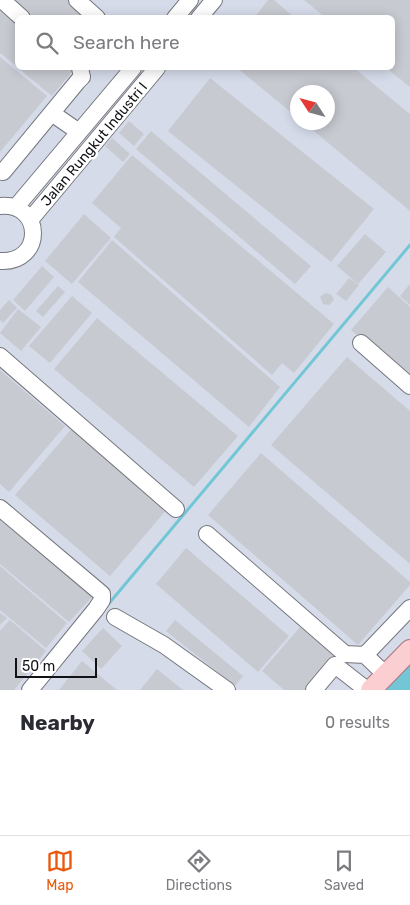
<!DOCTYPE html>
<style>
:root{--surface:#fff;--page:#f2f2f3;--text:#2b2b33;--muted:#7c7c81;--line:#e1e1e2;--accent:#ea580c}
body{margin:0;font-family:Rubik,sans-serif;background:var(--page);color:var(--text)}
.compass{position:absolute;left:290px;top:85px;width:45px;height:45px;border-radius:50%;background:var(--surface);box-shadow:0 2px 12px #0003;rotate:306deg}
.scale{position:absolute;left:15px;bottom:12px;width:82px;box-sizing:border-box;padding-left:5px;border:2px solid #111215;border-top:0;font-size:14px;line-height:18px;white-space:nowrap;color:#111215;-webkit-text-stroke:4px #fff;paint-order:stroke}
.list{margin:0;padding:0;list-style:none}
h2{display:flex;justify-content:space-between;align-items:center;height:65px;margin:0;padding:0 20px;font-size:21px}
h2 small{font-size:16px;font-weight:400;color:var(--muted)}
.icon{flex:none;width:28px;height:28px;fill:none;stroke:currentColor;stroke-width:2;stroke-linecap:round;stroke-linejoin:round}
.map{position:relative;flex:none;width:410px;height:690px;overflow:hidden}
.search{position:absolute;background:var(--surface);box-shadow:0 2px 12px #0003;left:15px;right:15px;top:15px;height:55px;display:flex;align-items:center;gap:12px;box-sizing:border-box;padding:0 18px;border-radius:8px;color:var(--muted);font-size:19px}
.sheet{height:145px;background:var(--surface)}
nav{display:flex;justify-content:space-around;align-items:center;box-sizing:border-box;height:70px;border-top:1px solid var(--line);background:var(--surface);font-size:14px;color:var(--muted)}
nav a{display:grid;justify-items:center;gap:2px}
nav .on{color:var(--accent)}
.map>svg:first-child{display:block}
.built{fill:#d5dbe9;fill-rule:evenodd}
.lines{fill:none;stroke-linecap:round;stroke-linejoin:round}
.stream{stroke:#72c6d6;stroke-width:3}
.river{stroke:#72c6d6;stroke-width:20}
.building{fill:#c8cad1}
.minor-casing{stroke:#75777e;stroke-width:18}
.major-casing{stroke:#a7777c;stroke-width:22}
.minor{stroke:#fff;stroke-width:16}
.major{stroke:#fbced1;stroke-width:20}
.labels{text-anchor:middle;stroke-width:5;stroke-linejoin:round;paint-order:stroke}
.street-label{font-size:14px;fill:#111215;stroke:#fff}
</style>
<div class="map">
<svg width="410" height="690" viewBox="0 0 410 690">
<rect width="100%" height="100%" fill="#e4e7ee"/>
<path class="built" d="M0,0h410v690h-410zM18,18h374v50h-374zM298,92h30v30h-30z"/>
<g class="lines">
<path class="stream" d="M106,607l304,-362"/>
<path class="river" d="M396,690l14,-15"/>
</g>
<path class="building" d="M14,0h57l21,18h-57z
M268,0h6l21,18h-41z
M304,0h106v87l-24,-19h6v-50h-66z
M0,3l18,14v50l-18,-14z
M0,57l47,39 -47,56z
M18,68h57l-23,28z
M237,68h117l56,46v97l-107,-89h25v-30h-30v26z
M210,78l164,131 -43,53 -163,-131z
M129,121l15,13 -10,12 -15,-13z
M151,131l160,135 -16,18 -159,-135z
M112,138l18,16 -7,8 -18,-16z
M132,155l202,169 -40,49 -12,-10 -10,12 -158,-138 7,-9 -29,-25z
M84,214l27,24 -39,46 -27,-23z
M365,234l21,18 -28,32 -21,-18z
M112,240l168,147 -31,40 -171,-145z
M42,266l12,11 -29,34 -12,-11z
M349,278l10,7 -13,16 -10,-7z
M410,284v21l-10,-9z
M58,286l7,6 -22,25 -7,-6z
M388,287l22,20v75l-59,-52z
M325,293l6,1 3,6 -5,5 -6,-1 -3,-7z
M72,296l20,17 -42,50 -21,-17z
M9,300l8,8 -14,15 -3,-3v-10z
M18,309l23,18 -20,24 -21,-18z
M97,318l141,118 -44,51 -140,-118z
M347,357l63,54v153l-139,-119z
M0,370l65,56 -56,66 -9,-8z
M73,427l95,81 -58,68 -95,-81z
M261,453l149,129v3l-52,60 -150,-130z
M0,516l93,80 -24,26 -69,-58z
M186,548l103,88 -31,36 -102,-88z
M0,566l67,57 -21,25 -46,-38z
M0,613l7,5 -7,7z
M10,620l36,31 -32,39h-14v-59z
M175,620l68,56 -8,10 -69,-55z
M300,627l35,30 -28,33h-23l-22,-19z
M103,628l19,18 -21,23 -19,-18z
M82,661l35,29h-58z
M157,669l26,21h-43z"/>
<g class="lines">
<defs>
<path id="minor" d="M2,0l20,18
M77,0l20,18
M175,18l15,-18
M199,18l15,-18
M53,114l26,18
M3,172l75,-91 4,-4 -2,-9
M0,206c44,-4 44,58 0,55
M16,207l117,-139
M30,220l127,-152
M361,343l49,43
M0,356l176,153
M0,508l102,86v6l-6,9 -66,81
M207,534l138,120 20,1 21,20
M115,617l49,28 63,45
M365,655l45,-47
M314,690l21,-25 32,25"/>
<path id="major" d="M371,690l39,-40"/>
</defs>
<use href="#minor" class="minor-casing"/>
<use href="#major" class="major-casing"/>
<use href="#minor" class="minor"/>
<use href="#major" class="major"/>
</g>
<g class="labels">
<g class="street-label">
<text transform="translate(94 144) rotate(-50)" y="5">Jalan Rungkut Industri I</text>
</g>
</g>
</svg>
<svg class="compass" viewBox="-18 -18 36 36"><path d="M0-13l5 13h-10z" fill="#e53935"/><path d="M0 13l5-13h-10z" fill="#7c7c81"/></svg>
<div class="scale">50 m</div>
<div class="search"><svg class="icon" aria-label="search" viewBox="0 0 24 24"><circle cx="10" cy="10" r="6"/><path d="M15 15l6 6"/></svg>Search here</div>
</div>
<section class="sheet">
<h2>Nearby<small>0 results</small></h2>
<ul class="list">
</ul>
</section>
<nav>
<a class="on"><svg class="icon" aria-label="map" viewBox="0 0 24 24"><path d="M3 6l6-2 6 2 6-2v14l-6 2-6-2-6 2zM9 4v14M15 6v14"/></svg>Map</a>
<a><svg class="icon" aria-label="directions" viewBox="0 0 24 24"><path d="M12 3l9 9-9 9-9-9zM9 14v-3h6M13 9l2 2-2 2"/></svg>Directions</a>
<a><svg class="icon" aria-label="saved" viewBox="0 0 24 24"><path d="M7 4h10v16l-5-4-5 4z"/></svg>Saved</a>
</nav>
